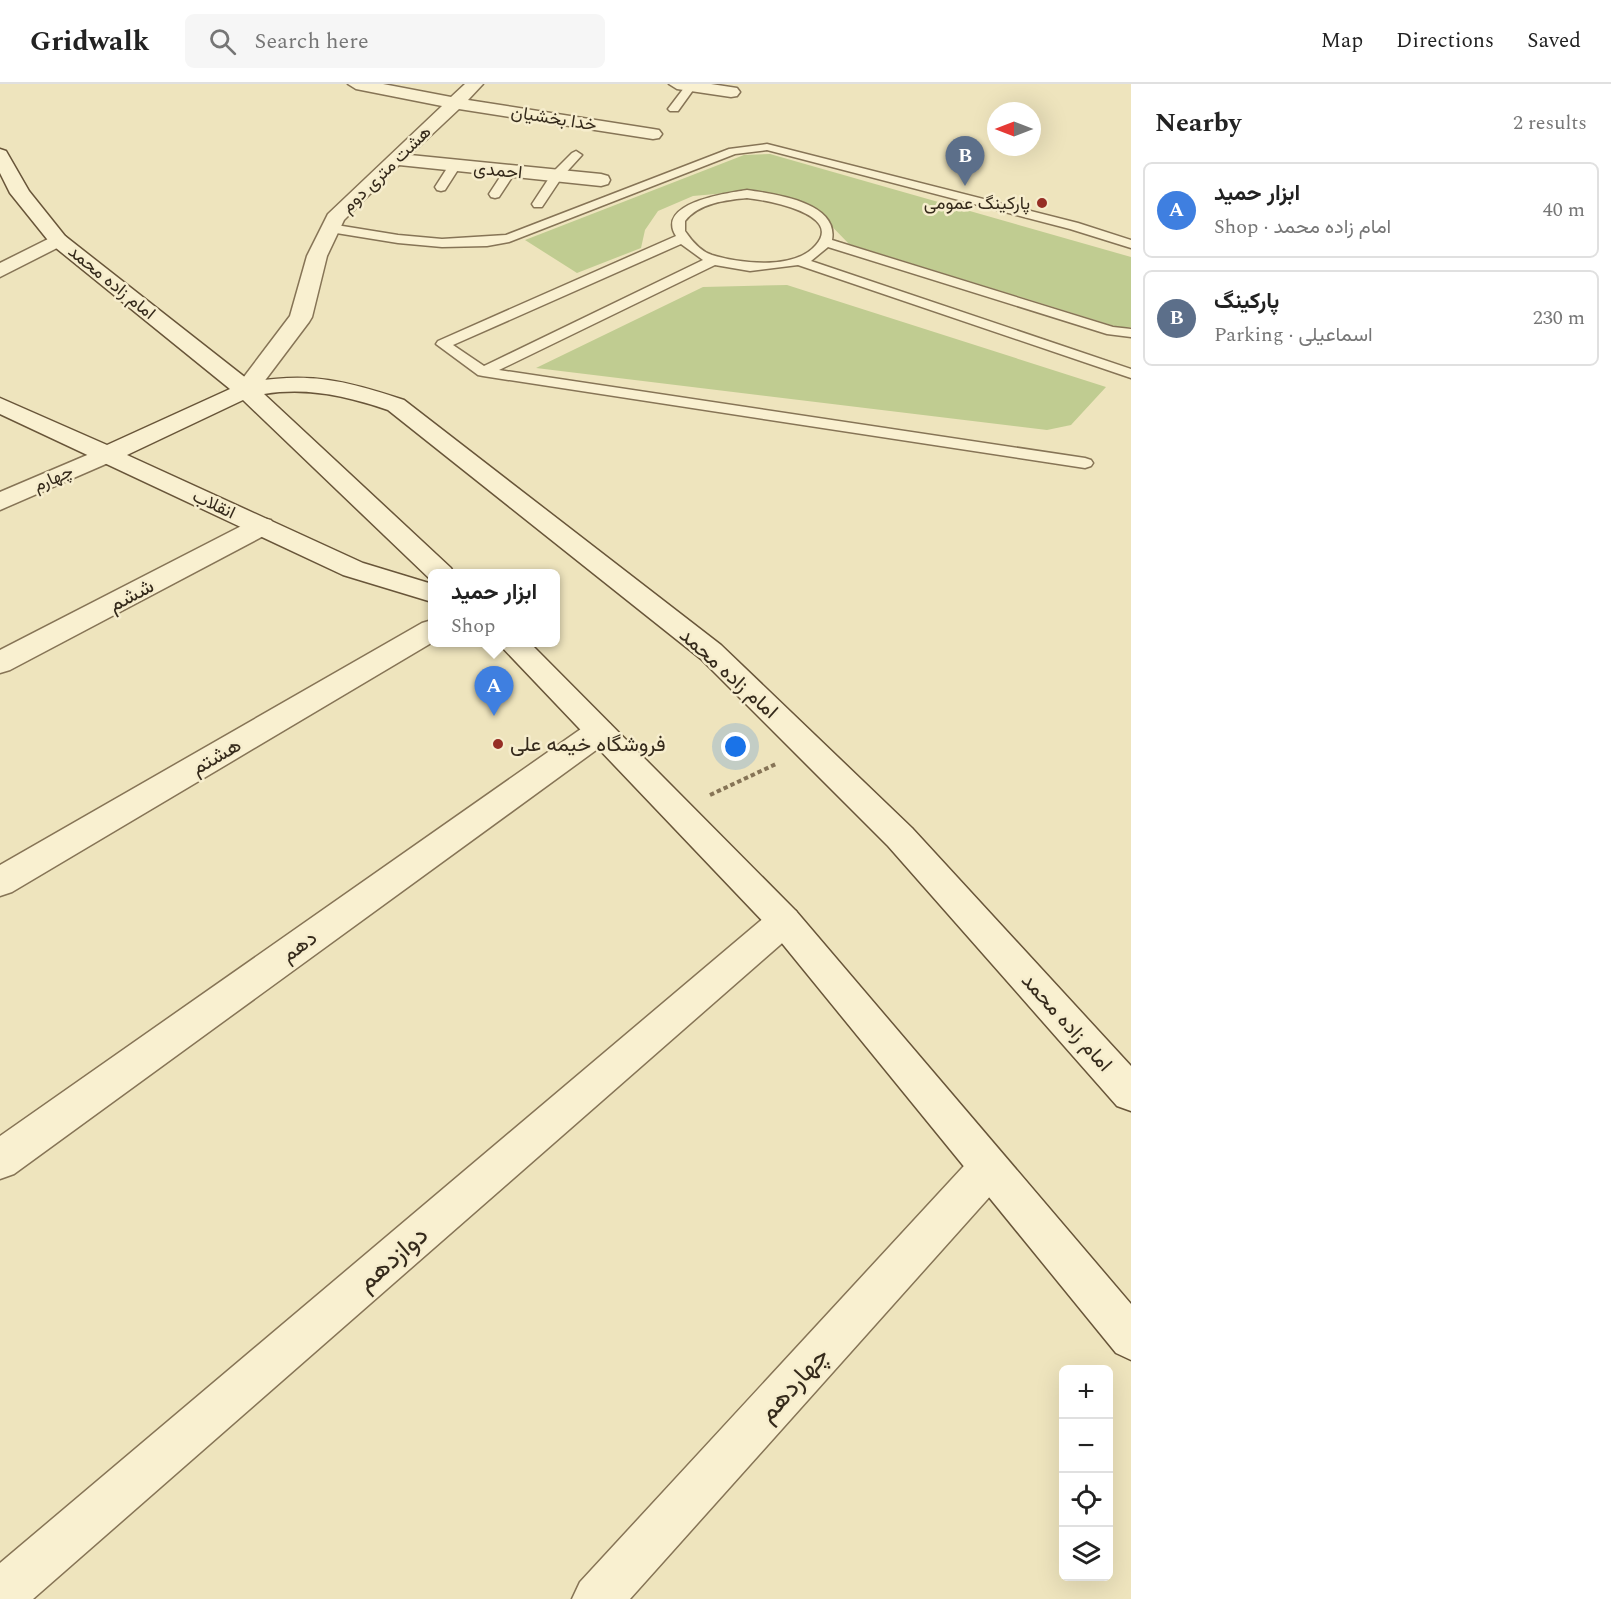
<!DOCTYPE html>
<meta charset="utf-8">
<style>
:root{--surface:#fff;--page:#f6f6f6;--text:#222;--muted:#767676;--line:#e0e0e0;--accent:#111827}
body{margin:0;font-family:Spectral,Vazirmatn,serif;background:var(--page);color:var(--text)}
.controls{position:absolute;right:18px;bottom:18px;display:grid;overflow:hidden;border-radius:9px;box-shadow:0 6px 24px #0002}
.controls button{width:54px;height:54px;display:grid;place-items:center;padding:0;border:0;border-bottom:2px solid var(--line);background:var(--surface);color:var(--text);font:30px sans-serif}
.compass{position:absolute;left:987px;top:18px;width:54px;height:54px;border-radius:50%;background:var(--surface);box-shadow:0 6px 24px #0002;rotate:270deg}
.you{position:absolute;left:736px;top:663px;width:21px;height:21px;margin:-15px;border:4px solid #fff;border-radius:50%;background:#1a73e8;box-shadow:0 0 0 9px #1a73e833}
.badge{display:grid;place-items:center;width:39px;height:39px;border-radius:50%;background:var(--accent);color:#fff;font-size:20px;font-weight:700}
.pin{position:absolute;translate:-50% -50px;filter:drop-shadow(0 2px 3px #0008)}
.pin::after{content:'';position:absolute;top:32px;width:21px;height:18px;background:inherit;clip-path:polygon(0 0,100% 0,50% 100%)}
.popup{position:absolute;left:428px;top:485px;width:132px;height:78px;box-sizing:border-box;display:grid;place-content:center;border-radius:9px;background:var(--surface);filter:drop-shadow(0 2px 4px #0005);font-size:20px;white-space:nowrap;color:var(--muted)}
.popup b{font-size:22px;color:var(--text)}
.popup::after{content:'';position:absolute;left:50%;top:100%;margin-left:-12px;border:12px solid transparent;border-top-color:var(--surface)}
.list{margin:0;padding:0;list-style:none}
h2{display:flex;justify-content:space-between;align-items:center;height:78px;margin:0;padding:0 24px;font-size:26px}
h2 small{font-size:20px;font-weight:400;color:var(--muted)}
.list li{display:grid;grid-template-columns:39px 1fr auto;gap:18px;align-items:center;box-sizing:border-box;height:96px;margin:0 12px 12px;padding:0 12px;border:2px solid var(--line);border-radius:9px}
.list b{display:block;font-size:22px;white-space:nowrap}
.list p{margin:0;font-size:20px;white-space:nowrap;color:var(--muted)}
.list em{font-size:20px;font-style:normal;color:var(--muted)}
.icon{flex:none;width:33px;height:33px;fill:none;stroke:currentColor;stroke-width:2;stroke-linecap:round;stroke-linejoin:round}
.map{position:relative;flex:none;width:1131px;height:1515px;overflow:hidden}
header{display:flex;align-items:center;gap:36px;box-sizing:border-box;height:84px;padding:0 30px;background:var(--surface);border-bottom:2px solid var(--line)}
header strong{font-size:28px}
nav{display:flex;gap:33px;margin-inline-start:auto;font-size:21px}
.search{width:420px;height:54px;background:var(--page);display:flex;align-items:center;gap:15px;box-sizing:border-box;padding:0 21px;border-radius:9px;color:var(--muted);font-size:22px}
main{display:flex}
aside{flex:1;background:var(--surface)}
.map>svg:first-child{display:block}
.green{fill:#c0cc91}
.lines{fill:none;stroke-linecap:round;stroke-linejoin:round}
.lane-casing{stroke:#867456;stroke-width:3}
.street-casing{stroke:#867456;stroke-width:3}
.secondary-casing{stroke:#685539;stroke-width:3}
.path{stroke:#867456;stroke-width:4;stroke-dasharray:4.5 3;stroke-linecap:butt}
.lane{fill:#f9f0d0;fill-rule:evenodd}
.street{fill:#f9f0d0;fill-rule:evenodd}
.secondary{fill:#f9f0d0;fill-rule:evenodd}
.poi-dot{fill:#962e25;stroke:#f6edcd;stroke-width:2}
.labels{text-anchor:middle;stroke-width:5;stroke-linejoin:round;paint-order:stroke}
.far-street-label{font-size:18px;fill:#352a1b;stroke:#f6edcd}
.far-poi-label{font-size:18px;fill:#352a1b;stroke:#f6edcd;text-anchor:end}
.street-label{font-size:21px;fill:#352a1b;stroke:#f6edcd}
.poi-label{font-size:21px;fill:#352a1b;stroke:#f6edcd;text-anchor:start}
.near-street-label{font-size:26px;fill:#352a1b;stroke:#f6edcd}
</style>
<header>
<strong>Gridwalk</strong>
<div class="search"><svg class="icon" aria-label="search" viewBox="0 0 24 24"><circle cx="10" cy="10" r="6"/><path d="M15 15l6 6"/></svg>Search here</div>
<nav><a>Map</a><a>Directions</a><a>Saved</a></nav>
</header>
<main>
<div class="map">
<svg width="1131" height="1515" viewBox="0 0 1131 1515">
<rect width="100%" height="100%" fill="#eee4bd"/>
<path class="green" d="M770,70l361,103v70l-10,1 -272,-84 -35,-36 -33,-13 -43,-3 -45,4 -35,15 -13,19 -4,18 -64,25 -52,-33 219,-85z
M787,201l319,102 -35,38 -24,5 -511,-62 167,-81z"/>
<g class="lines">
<defs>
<path id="lane" d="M687,0l9,2 -18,25h-8l-2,-2z
M767,60l311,79 53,17v8l-61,-19 -303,-79 -32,4 -226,88 -22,4 -45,1 -44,-4 -68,-11 -6,-4 6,-4 68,11 44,4 64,-4 223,-86z
M576,67l6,4 -20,22 -20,30h-8l-2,-3 21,-32 19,-19z
M455,77l6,4 -16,25 -4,1 -4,-1 -2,-3 16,-25z
M510,83l6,4 -17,26 -4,1 -4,-1 -2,-3 17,-26z
M747,106c27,4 92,12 85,50l281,87 18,2v8l-24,-3 -279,-87 -17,14 320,108v9l-333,-113 -48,6 -35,-6 -216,105 586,88 6,2 2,3 -2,3 -6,2 -602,-92 -5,-1 -42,-31 2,-3 238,-105c-21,-33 51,-43 71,-46zM747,114c17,2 97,15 69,47 -22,26 -78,18 -104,10 -12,-4 -20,-14 -27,-24v-10c14,-18 41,-21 62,-23zM681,160l22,16 -219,106 -31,-21z"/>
<path id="street" d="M348,0h35l68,13 14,-13h18l-15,16 185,29 6,1 3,4 -3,4 -6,1 -194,-30 -49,46 191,19 7,2 2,4 -2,4 -7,2 -202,-21 -55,55 -17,36 -15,61 -3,5 -55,73 -8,2 -8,-2 -4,-5 56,-74 17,-60 21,-42 114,-108 -86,-17z
M669,0h42l26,4 3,4 -3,4 -6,1 -54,-8z
M58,150l7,2 3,4 -3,4 -65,33v-14z
M106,363l9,3 3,5 -3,5 -115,50v-18z
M262,434l9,2 4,6 -4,6 -261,138 -10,3v-23l253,-130z
M432,536l1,22 -421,250 -12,4v-31l422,-242z
M599,636l11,4 4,8 -4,8 -596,434 -14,5v-43l588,-412z
M784,822l12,5 5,10 -5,10 -763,668h-33v-36l772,-652z
M988,1065l14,6 6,14 -6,14 -372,416h-58l8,-17 394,-427z"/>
<path id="secondary" d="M0,65l6,2 23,40 36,45 186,146c60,-10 96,-1 153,18l317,245 191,183 219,238v45l-14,-5 -229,-260 -187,-187 -313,-249c-42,-14 -80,-23 -124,-16l187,174 3,6h-22l-1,6 -188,-180 -116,55 236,108 69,21v18l-89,-27 -343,-161v-16l107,47 123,-56 -179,-145 -41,-51 -10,-20z
M497,558h32l267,269 335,393v56l-15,-7 -344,-422z"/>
</defs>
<use href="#lane" class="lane-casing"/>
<use href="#street" class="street-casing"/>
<use href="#secondary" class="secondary-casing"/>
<path class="path" d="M710,711l66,-31"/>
<use href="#lane" class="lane"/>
<use href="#street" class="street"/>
<use href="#secondary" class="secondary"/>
</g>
<g class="poi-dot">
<circle cx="1042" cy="119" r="6"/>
<circle cx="498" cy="660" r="6"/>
</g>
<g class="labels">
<g class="far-street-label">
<text transform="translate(554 34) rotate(9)" y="6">خدا بخشیان</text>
<text transform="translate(386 85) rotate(-44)" y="6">هشت متری دوم</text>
<text transform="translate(498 86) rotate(6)" y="6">احمدی</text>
<text transform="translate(112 198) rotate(39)" y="6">امام زاده محمد</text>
<text transform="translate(53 394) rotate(-24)" y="6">چهارم</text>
<text transform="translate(214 420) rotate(25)" y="6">انقلاب</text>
</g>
<g class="far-poi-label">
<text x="1030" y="125">پارکینگ عمومی</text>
</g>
<g class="street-label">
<text transform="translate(131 511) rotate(-28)" y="7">ششم</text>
<text transform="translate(729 589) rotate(42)" y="7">امام زاده محمد</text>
<text transform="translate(216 672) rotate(-30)" y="7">هشتم</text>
<text transform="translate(299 862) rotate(-36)" y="7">دهم</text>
<text transform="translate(1067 938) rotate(48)" y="7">امام زاده محمد</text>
</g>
<g class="poi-label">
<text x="510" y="667">فروشگاه خیمه علی</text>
</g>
<g class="near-street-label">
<text transform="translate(392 1174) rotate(-41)" y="9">دوازدهم</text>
<text transform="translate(793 1300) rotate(-48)" y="9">چهاردهم</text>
</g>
</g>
</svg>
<div class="controls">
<button>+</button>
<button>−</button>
<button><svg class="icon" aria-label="locate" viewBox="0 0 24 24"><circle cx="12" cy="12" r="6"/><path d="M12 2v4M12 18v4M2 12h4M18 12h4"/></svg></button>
<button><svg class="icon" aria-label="layers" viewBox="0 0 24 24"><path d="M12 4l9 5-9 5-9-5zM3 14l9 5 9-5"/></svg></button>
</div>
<svg class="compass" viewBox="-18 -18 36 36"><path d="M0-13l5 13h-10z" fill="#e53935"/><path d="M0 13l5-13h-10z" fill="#767676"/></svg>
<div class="you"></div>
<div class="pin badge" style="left:494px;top:632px;background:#3f7fe0">A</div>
<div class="popup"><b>ابزار حمید</b>Shop</div>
<div class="pin badge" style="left:965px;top:102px;background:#5c6f8a">B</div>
</div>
<aside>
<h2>Nearby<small>2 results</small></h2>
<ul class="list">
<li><span class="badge" style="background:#3f7fe0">A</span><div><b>ابزار حمید</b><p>Shop · امام زاده محمد</p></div><em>40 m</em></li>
<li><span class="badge" style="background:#5c6f8a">B</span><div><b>پارکینگ</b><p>Parking · اسماعیلی</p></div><em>230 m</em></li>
</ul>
</aside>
</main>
